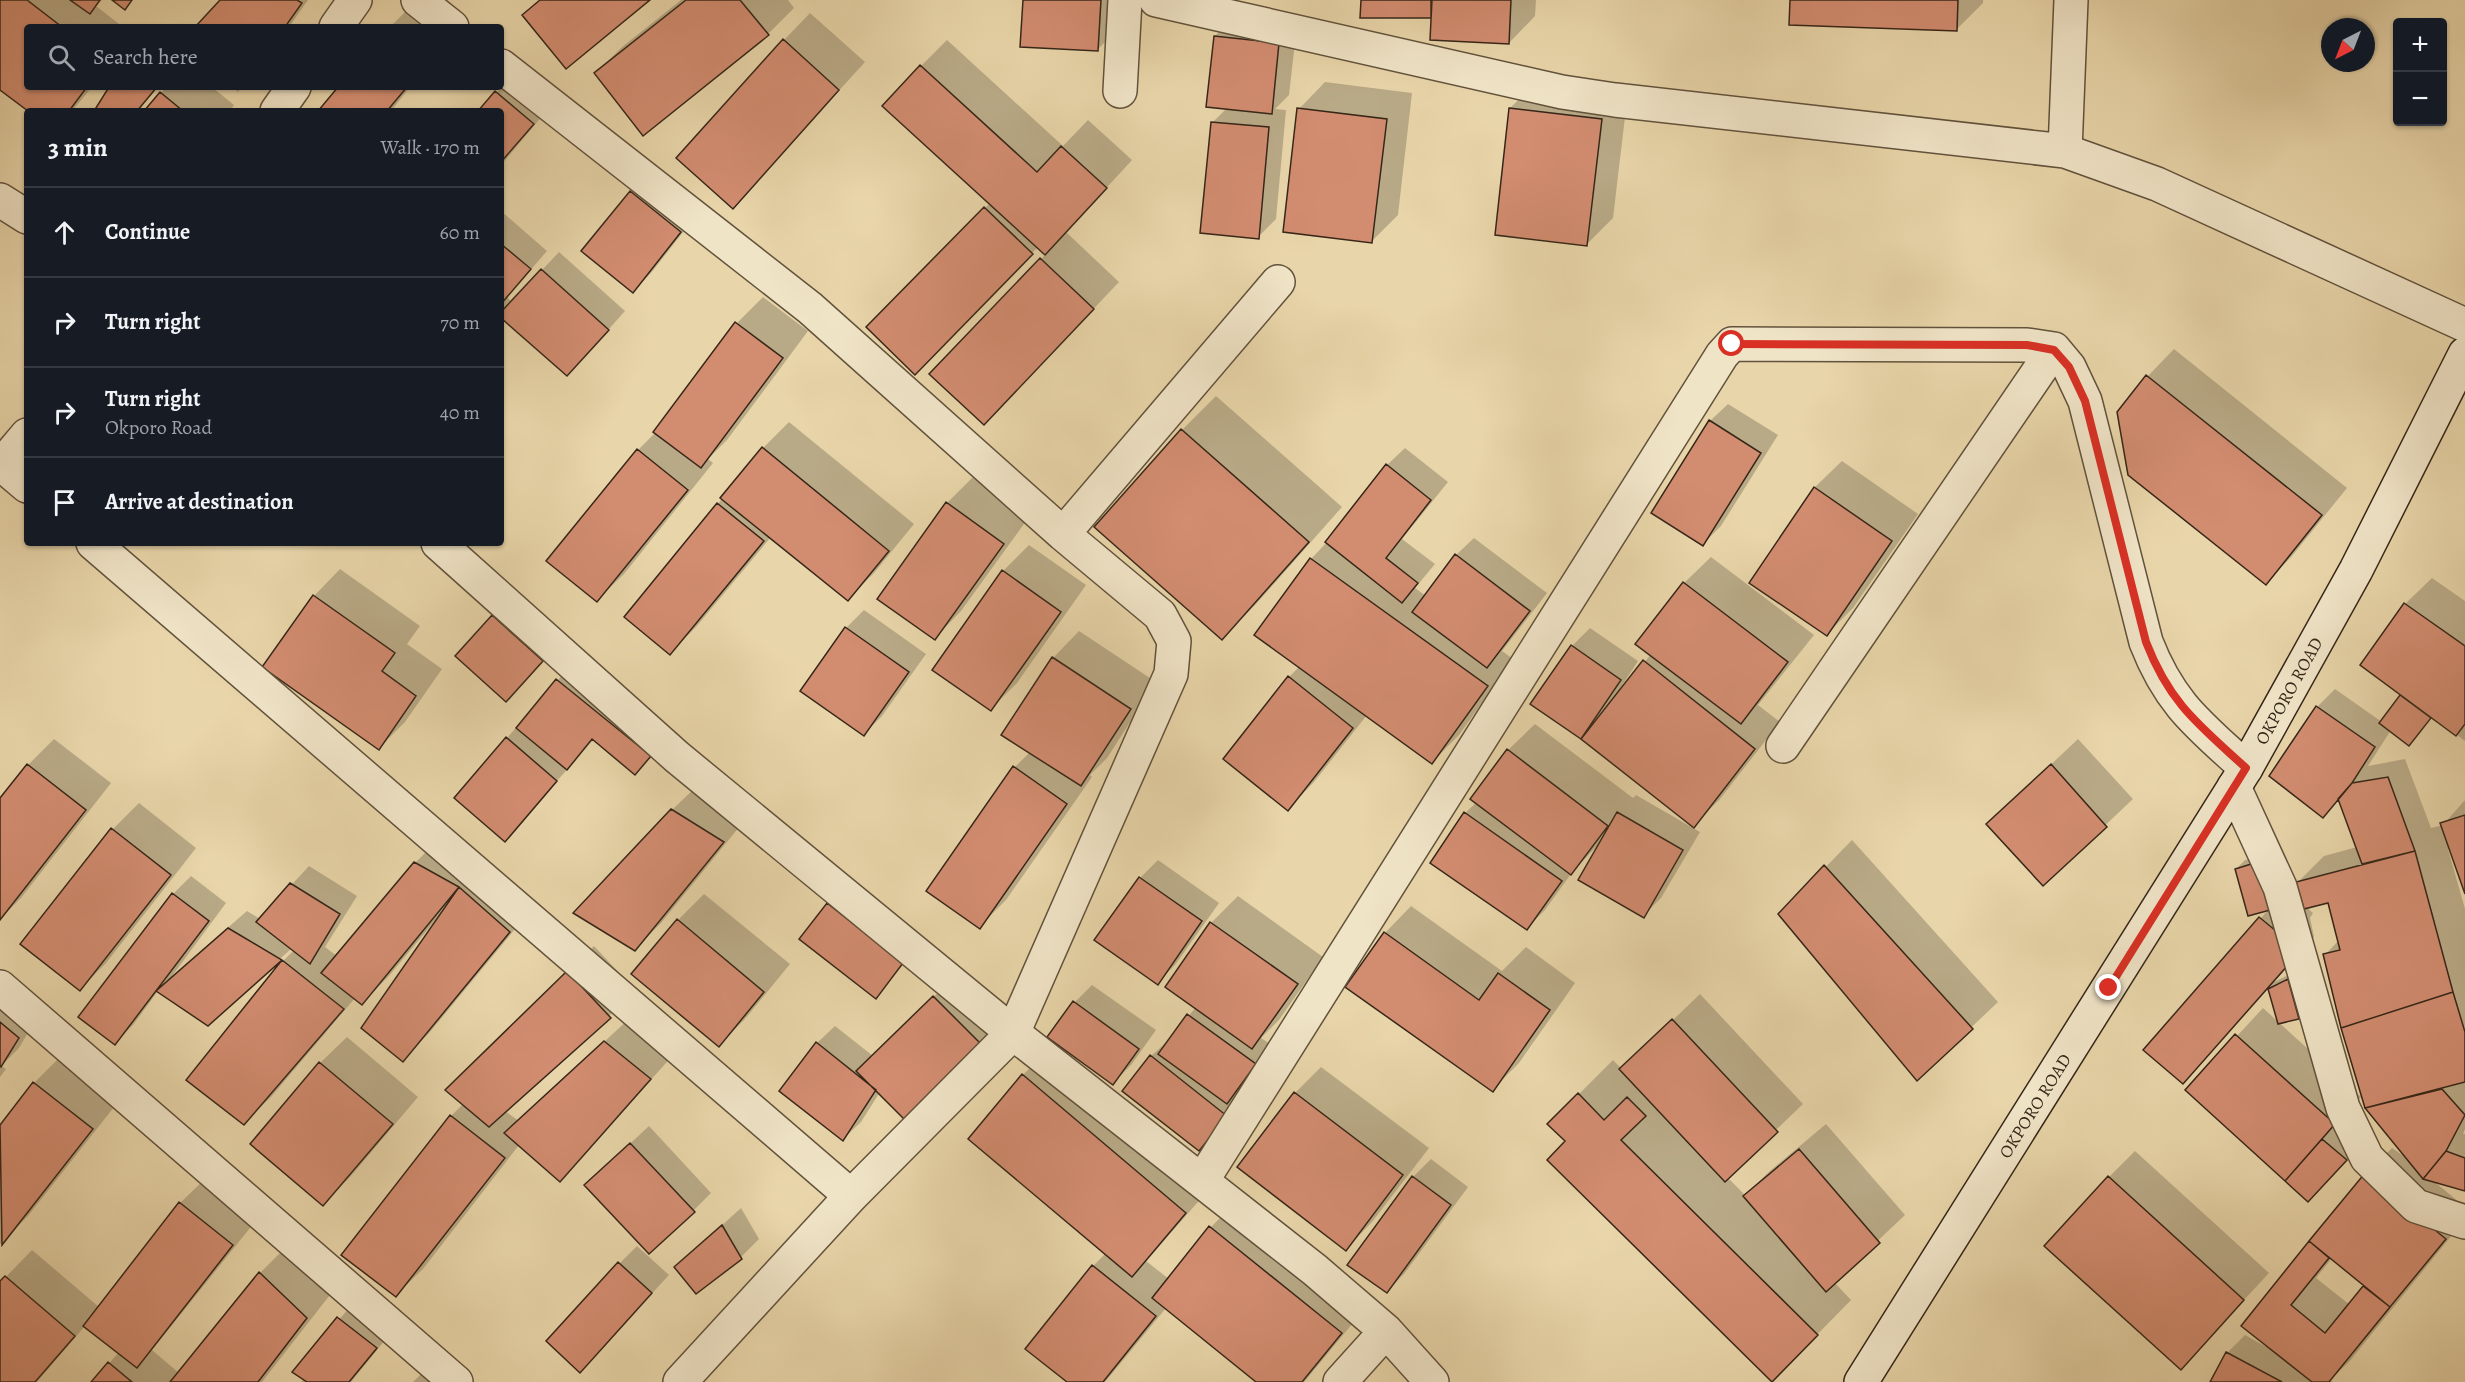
<!DOCTYPE html>
<meta charset="utf-8">
<style>
:root{--surface:#171b24;--page:#242831;--text:#f1f3f6;--muted:#9ea1a6;--line:#363941}
body{margin:0;font-family:Alegreya,serif;background:var(--page);color:var(--text)}
.controls{position:absolute;right:18px;top:18px;display:grid;overflow:hidden;border-radius:6px;box-shadow:0 2px 4px #0004}
.controls button{width:54px;height:54px;display:grid;place-items:center;padding:0;border:0;border-bottom:2px solid var(--line);background:var(--surface);color:var(--text);font:30px sans-serif}
.compass{position:absolute;left:2321px;top:18px;width:54px;height:54px;border-radius:50%;background:var(--surface);box-shadow:0 2px 4px #0004;rotate:222deg}
.stop{position:absolute;width:18px;height:18px;margin:-14px;border:4px solid #d93025;border-radius:50%;background:#fff}
.stop.end{background:#d93025;border-color:#fff;box-shadow:0 2px 6px #0008}
.list{margin:0;padding:0;list-style:none}
h2{display:flex;justify-content:space-between;align-items:center;height:78px;margin:0;padding:0 24px;font-size:26px}
h2 small{font-size:20px;font-weight:400;color:var(--muted)}
.list li{display:grid;grid-template-columns:39px 1fr auto;gap:18px;align-items:center;box-sizing:border-box;height:90px;padding:0 24px;border-top:2px solid var(--line)}
.list b{display:block;font-size:22px;white-space:nowrap}
.list p{margin:0;font-size:20px;white-space:nowrap;color:var(--muted)}
.list em{font-size:20px;font-style:normal;color:var(--muted)}
.icon{flex:none;width:33px;height:33px;fill:none;stroke:currentColor;stroke-width:2;stroke-linecap:round;stroke-linejoin:round}
.map{position:relative;flex:none;width:2465px;height:1382px;overflow:hidden}
.search{position:absolute;background:var(--surface);box-shadow:0 2px 4px #0004;left:24px;top:24px;width:480px;height:66px;display:flex;align-items:center;gap:15px;box-sizing:border-box;padding:0 21px;border-radius:6px;color:var(--muted);font-size:22px}
.panel{position:absolute;background:var(--surface);box-shadow:0 2px 4px #0004;left:24px;top:108px;width:480px;height:438px;border-radius:6px}
.map>svg:first-child{display:block}
.shadow{fill:#0003;fill-rule:evenodd}
.building{fill:#d28c70;stroke:#362618;stroke-width:1.5}
.lines{fill:none;stroke-linecap:round;stroke-linejoin:round}
.street-casing{stroke:#62523c;stroke-width:36}
.secondary-casing{stroke:#362618;stroke-width:36}
.street{stroke:#f0e4c7;stroke-width:33}
.secondary{stroke:#f0e4c7;stroke-width:33}
.route{stroke:#d93025;stroke-width:8}
.labels{text-anchor:middle;stroke-width:5;stroke-linejoin:round;paint-order:stroke}
.street-label{font-size:18px;fill:#362618;stroke:#f0e4c7}
</style>
<div class="map">
<svg width="2465" height="1382" viewBox="0 0 2465 1382">
<rect width="100%" height="100%" fill="#e8d5a9"/>
<filter id="stains"><feTurbulence type="fractalNoise" baseFrequency=".00333" numOctaves="4"/><feColorMatrix values="0 0 0 0 .2 0 0 0 0 .09 0 0 0 0 .02 0 0 0 .5 -.17"/></filter>
<radialGradient id="worn" r=".72"><stop offset=".6" stop-color="#630" stop-opacity="0"/><stop offset="1" stop-color="#630" stop-opacity=".3"/></radialGradient>
<path class="shadow" d="M0,0h102l-6,6 27,21h-96v60h65l-20,24h-42l-30,-23z
M222,0h86l-19,27h-92z
M417,0l33,27h-60z
M681,0h107l6,8 -26,26 -172,39 26,-26z
M1024,0h101l-1,23 -27,27z
M1362,0h174l-1,16 -26,27 -77,-26 -70,-1z
M1792,0h191v3l-27,27z
M810,13l55,49 -132,145 51,-167z
M1233,18l64,7 -8,70 -14,14 11,1 -10,109 -18,18 -46,-114 15,-15 -12,-72z
M947,40l116,106 25,-26 44,40 -66,72 53,50 -109,115 -79,-23 115,-120 -8,-7 -97,99 -73,-19 122,-124 -69,-137z
M522,66l37,30 -58,69v-54h-21z
M1325,82l87,11 -14,122 -26,26 -73,-132z
M1537,82l91,10 -15,126 -26,26 -77,-136z
M111,87h47l-20,24h-42z
M166,87h46l22,18 -4,6h-84z
M233,87h9l-4,5z
M340,87h70l-19,24h-71z
M648,174l50,39 -47,60 -18,18 -2,-99z
M501,211l46,40 -40,46 5,5 47,-50 66,59 -41,46 -83,-39z
M763,297l45,34 -81,109 -19,19 5,4 -89,111 -27,26 -49,-40 90,-110 18,-18 81,-109z
M2174,349l173,139 -55,68 -26,27 -148,-171 30,-36z
M1216,396l126,111 -86,97 -34,34 -126,-111 86,-97z
M1728,404l50,31 -57,91 -18,18 7,-123z
M789,422l125,102 -40,49 -26,26 -77,-62 -75,90 -26,26 -44,-36 137,-169z
M1405,448l43,34 -46,57 33,25 -20,24 11,8 30,-41 18,-17 73,55 -45,58 11,8 -54,76 -27,27 -65,-47 -53,67 -26,27 1,-132 11,-11 -44,-31 55,-76 16,-17 60,-77z
M1842,461l76,53 -65,94 -26,26 -76,-52 64,-95z
M973,477l56,40 -68,94 -26,27 12,-135z
M1029,545l57,40 -69,98 -27,27 13,-139z
M1711,557l103,78 -56,70 22,17 -60,77 -28,28 -110,-89 -50,-34 40,-58 18,-18 48,33 -19,29 2,2 30,-38 33,-71z
M340,569l80,57 -13,18 35,25 -37,53 -26,26 -65,-152z
M2432,578l33,23v140l-33,-25 -23,28 -18,-14 -23,36 37,-7 26,69 12,-3 22,-25v89l-14,-41 -3,1 17,60v220l-2,5h2v55l-34,-10 34,28v12l-116,143 -19,18 3,2h-122l16,-29 18,-18 25,14 -27,-24 123,-151 26,-26 19,13 -44,-53 -42,-153 14,-15 -10,-39 -23,6 7,6 -3,5 4,19 -40,45 23,-11 10,38 -8,9 -20,5 -10,-35 -86,94 -38,-32 124,-141 -33,-40 9,-9 25,-7 16,38 19,16 -7,-25 26,-26 33,-9 -18,-48 -16,17 -6,-109 18,-18 47,33 21,-28 2,-90zM2332,1258l33,28 -15,19 -34,-27z
M510,598l49,44 -36,40 -30,-66z
M864,610l62,44 -44,62 -18,18 -18,-106z
M1079,631l77,51 -49,76 -17,17 2,2 -86,123 -27,27 -51,-37 87,-123 15,-15 23,-94z
M574,662l79,93 -18,18 -41,-34 -89,101 2,-102z
M1535,724l98,74 3,-3 64,37 -39,66 -18,18 -45,-71 -25,26 -28,39 -18,18 -62,-115 12,-11 31,-52z
M54,739l57,44 -90,115 -21,21v-118l28,-36z
M2078,739l55,60 -90,85 -55,-60z
M699,784l50,31 -88,108 -26,26 37,-139z
M139,803l57,45 -90,115 -26,26 -58,-45 91,-115z
M441,837l94,68 -106,128 -27,27 34,-137 -2,-1 -46,55 -26,26 -7,-5 -84,99 -27,26 39,-162 11,-11 -2,-2 -84,76 -50,-33 -25,34 -18,18 58,-149 18,-18 35,27 -54,73 75,-65 13,8 49,-53 48,30 -32,51 12,9 78,-93z
M1852,840l146,162 -81,77 -137,-165z
M1158,860l61,43 -44,62 -18,18 -61,-43 44,-62z
M846,886l74,59 -44,52 -48,-93z
M704,894l86,70 -45,55 -26,26 -41,-125z
M1238,896l85,61 -44,63 -18,18 12,8 -35,46 6,5 -45,52 -48,-93 19,-17 26,-32 -29,-21 44,-63z
M1411,906l91,65 24,-24 49,36 -56,80 -27,27 -107,-157z
M594,946l42,45 -131,120 14,10 113,-105 44,36 -116,128 -41,-35 -96,124 -27,26 55,-179 13,-13 10,-39z
M960,971l46,46 -102,100 -24,-25 -19,30 -18,17 -26,-96 18,-17 38,30z
M1092,985l64,45 -25,35 -18,18 -38,-81z
M0,991l36,28 -17,29 -18,18 5,3 -6,8z
M1700,994l103,110 -76,73 18,18 26,-25 55,-46 79,91 -71,67 17,18 -45,46 -257,-222 64,-64 9,9z
M2263,1008l98,89 -21,24 24,21 -56,58 -121,-110z
M347,1037l71,60 -68,80 -27,27 -70,-61 67,-80z
M1049,1048l163,138 -66,75 23,18 42,-52 26,-26 130,105 -63,76h-46l-92,-74 -61,74h-36l24,-116 13,-13 -136,-114 53,-64z
M61,1056l57,46 -90,114 -28,28v-117l34,-44z
M1321,1067l108,81 -57,74 -26,27 -51,-156z
M649,1126l62,67 -18,18 -89,-43z
M2135,1151l134,122 -88,95 -72,-191z
M1431,1159l37,28 -64,87 -17,17 26,-114z
M207,1177l51,41 -106,132 27,23 81,-100 26,-26 47,44 -71,91h-169l26,-30 -34,-26 -48,56h-37v-99l32,-33 67,57 81,-104z
M741,1208l18,31 -18,18 -65,10z
M637,1246l32,29 -72,78 22,-89z
M356,1300l38,29 -43,53h-50l3,-3 -10,-7z
M425,1370l15,12h-27z"/>
<path class="building" d="M0,0h27l35,27h-35v60h60l-18,24h-41l-28,-21z
M70,0h30l-10,14z
M112,0h20l-7,10z
M220,0h77l5,3 -17,24h-90z
M540,0h110l-84,69 -44,-54z
M686,0h54l29,35 -126,101 -49,-63z
M1023,0h78l-3,51 -78,-4z
M1361,0h70v18h-71z
M1432,0h79l-2,44 -79,-4z
M1790,0h168l-1,31 -168,-6z
M1214,36l65,7 -7,71 -66,-7z
M783,39l56,51 -106,119 -57,-51z
M920,65l117,107 24,-26 46,42 -62,67 -163,-149z
M109,87h48l-20,24h-43z
M338,87h69l-20,24h-69z
M495,91l39,33 -33,38v-51h-23z
M160,92l23,19h-39z
M1297,108l90,11 -15,124 -89,-11z
M1509,108l93,11 -15,127 -92,-11z
M1211,122l58,5 -10,112 -59,-6z
M630,191l51,41 -48,61 -52,-42z
M984,207l49,47 -118,121 -49,-48z
M501,244l30,25 -30,35z
M1040,258l54,51 -110,116 -55,-51z
M541,269l68,61 -42,46 -66,-58v-6z
M735,322l48,36 -82,110 -48,-36z
M2146,375l176,140 -56,70 -138,-110 -11,-63z
M1709,420l52,33 -58,93 -52,-33z
M1181,429l128,113 -87,98 -128,-113z
M762,447l127,104 -41,50 -128,-103z
M637,449l51,41 -91,112 -51,-41z
M1386,464l45,36 -45,58 32,25 -16,20 -77,-61z
M1814,487l78,54 -65,95 -78,-53z
M946,502l58,42 -69,96 -58,-41z
M717,503l47,38 -94,114 -46,-38z
M1455,554l75,57 -43,57 -75,-56z
M1310,558l178,128 -56,78 -178,-129z
M1002,570l59,42 -70,99 -59,-41z
M1683,582l105,80 -47,62 -106,-80z
M313,595l82,58 -13,18 34,25 -37,54 -117,-83z
M2404,603l61,43v78l-9,12 -96,-71z
M492,615l51,46 -37,41 -51,-46z
M845,627l64,45 -45,64 -64,-45z
M1571,645l50,35 -40,59 -51,-35z
M1052,657l79,52 -50,77 -80,-51z
M1643,660l112,89 -61,79 -113,-89z
M1288,676l65,52 -65,83 -65,-52z
M556,679l95,77 -16,19 -43,-36 -25,31 -51,-42z
M2400,695l31,23 -22,28 -30,-23z
M2316,706l59,41 -23,36 -29,35 -54,-42z
M506,737l51,44 -52,61 -51,-44z
M1507,749l101,77 -37,49 -101,-76z
M27,764l59,46 -86,110v-122z
M2051,764l56,63 -64,59 -57,-62z
M1013,766l54,38 -87,125 -54,-38z
M2388,777l27,74 -53,13 -24,-65 14,-16z
M671,809l53,33 -89,109 -62,-38z
M1464,812l98,69 -35,49 -97,-67z
M1617,812l66,38 -39,68 -66,-38z
M2465,815v79l-25,-71z
M111,828l60,47 -91,116 -60,-47z
M2415,851l38,141 -112,36 -18,-74 17,-4 -12,-47 -24,6 -8,-27z
M2261,861l13,48 -26,7 -13,-47z
M414,862l45,25 -97,118 -41,-32z
M1824,865l149,164 -56,52 -139,-167z
M1139,877l63,44 -44,64 -64,-45z
M290,883l50,31 -30,50 -54,-42z
M459,887l51,45 -107,130 -42,-34z
M172,893l37,28 -94,124 -37,-28z
M827,903l76,60 -27,36 -77,-60z
M2259,917l28,23 1,25 -105,119 -40,-34z
M677,919l87,73 -45,55 -88,-73z
M1210,922l88,62 -46,65 -87,-62z
M228,928l54,32 -74,66 -52,-35z
M1384,932l95,68 19,-27 52,37 -57,82 -148,-105z
M282,960l62,49 -100,116 -58,-45z
M567,971l44,47 -122,109 -44,-37z
M2288,979l11,40 -21,5 -10,-35z
M2453,992l12,40v50l-100,26 -24,-80z
M933,996l48,48 -77,75 -48,-48z
M1073,1001l66,48 -26,36 -66,-48z
M1187,1014l69,50 -29,40 -69,-50z
M1672,1019l106,113 -53,50 -106,-113z
M0,1022l19,16 -18,29 -1,-1z
M2235,1034l100,90 -50,57 -100,-91z
M604,1041l47,38 -91,103 -56,-49z
M816,1042l60,48 -33,51 -64,-50z
M1150,1055l77,61 -28,35 -77,-60z
M319,1062l74,62 -70,82 -73,-62z
M1022,1074l164,139 -54,64 -164,-138z
M33,1082l60,47 -91,116 -2,-120z
M2442,1089l23,26 -19,36 -23,28 -58,-71z
M1294,1092l109,83 -57,76 -109,-84z
M1578,1093l26,27 23,-23 19,19 -25,24 197,195 -46,47 -225,-222 18,-19 -18,-17z
M450,1115l55,43 -109,139 -55,-42z
M2322,1139l25,21 -39,42 -23,-21z
M630,1143l65,69 -46,42 -65,-69z
M1799,1149l81,94 -54,49 -83,-96z
M2446,1151l19,7v33l-42,-12z
M2365,1173l81,66 -56,68 -81,-66z
M1412,1176l39,29 -64,88 -40,-28z
M2108,1176l136,124 -63,70 -137,-124z
M179,1202l54,43 -96,123 -54,-42z
M722,1225l20,34 -46,35 -22,-27z
M1209,1226l133,107 -40,49h-46l-104,-84z
M2309,1241l20,17 -38,47 34,28 38,-47 27,21 -61,75h-17l-71,-56z
M618,1262l34,31 -72,80 -34,-32z
M1092,1265l64,51 -53,66h-36l-42,-33z
M259,1272l48,46 -49,64h-88z
M5,1276l70,60 -40,46h-35v-101z
M337,1317l40,31 -28,34h-42l-15,-10z
M2226,1352l56,30h-72z
M108,1362l24,20h-41z"/>
<g class="lines">
<defs>
<path id="street" d="M418,0l34,27
M1156,0l406,92 53,8 450,51 92,33 308,141
M336,27l19,-27
M501,66l309,242 253,226 97,81 14,26 -3,33 -158,359 -162,163 -171,186
M1120,91l5,-91
M277,111l17,-24
M2065,151l6,-151
M0,200l27,17
M2,465l25,21
M0,467l27,-32
M1063,534l215,-252
M93,543l758,653
M438,543l239,214 336,276 302,237 71,61 46,51
M1783,746l271,-397
M2234,787l46,100 63,221 24,50 49,48 49,16
M0,987l456,395
M1202,1181l520,-826 10,-11 295,1 27,4 15,18 16,34 61,241c24,62 53,83 100,126
M1340,1382l46,-51"/>
<path id="secondary" d="M1861,1382l385,-614 110,-198 109,-216"/>
</defs>
<use href="#street" class="street-casing"/>
<use href="#secondary" class="secondary-casing"/>
<use href="#street" class="street"/>
<use href="#secondary" class="secondary"/>
</g>
<g class="lines">
<path class="route" d="M1732,344l295,1 27,5 15,17 16,34 61,241c24,62 53,83 100,126l-137,220"/>
</g>
<g class="labels">
<g class="street-label">
<text transform="translate(2289 691) rotate(-61)" y="6">OKPORO ROAD</text>
<text transform="translate(2035 1106) rotate(-58)" y="6">OKPORO ROAD</text>
</g>
</g>
<rect width="100%" height="100%" filter="url(#stains)"/>
<rect width="100%" height="100%" fill="url(#worn)"/>
</svg>
<div class="controls">
<button>+</button>
<button>−</button>
</div>
<svg class="compass" viewBox="-18 -18 36 36"><path d="M0-13l5 13h-10z" fill="#e53935"/><path d="M0 13l5-13h-10z" fill="#9ea1a6"/></svg>
<div class="stop" style="left:1732px;top:344px"></div>
<div class="stop end" style="left:2109px;top:988px"></div>
<div class="search"><svg class="icon" aria-label="search" viewBox="0 0 24 24"><circle cx="10" cy="10" r="6"/><path d="M15 15l6 6"/></svg>Search here</div>
<section class="panel">
<h2>3 min<small>Walk · 170 m</small></h2>
<ul class="list">
<li><svg class="icon" aria-label="ahead" viewBox="0 0 24 24"><path d="M12 20V5M6 11l6-6 6 6"/></svg><div><b>Continue</b></div><em>60 m</em></li>
<li><svg class="icon" aria-label="right" viewBox="0 0 24 24"><path d="M7 20v-9h11M14 6l5 5-5 5"/></svg><div><b>Turn right</b></div><em>70 m</em></li>
<li><svg class="icon" aria-label="right" viewBox="0 0 24 24"><path d="M7 20v-9h11M14 6l5 5-5 5"/></svg><div><b>Turn right</b><p>Okporo Road</p></div><em>40 m</em></li>
<li><svg class="icon" aria-label="arrive" viewBox="0 0 24 24"><path d="M6 21V4h12l-3 4 3 4H6"/></svg><div><b>Arrive at destination</b></div></li>
</ul>
</section>
</div>
